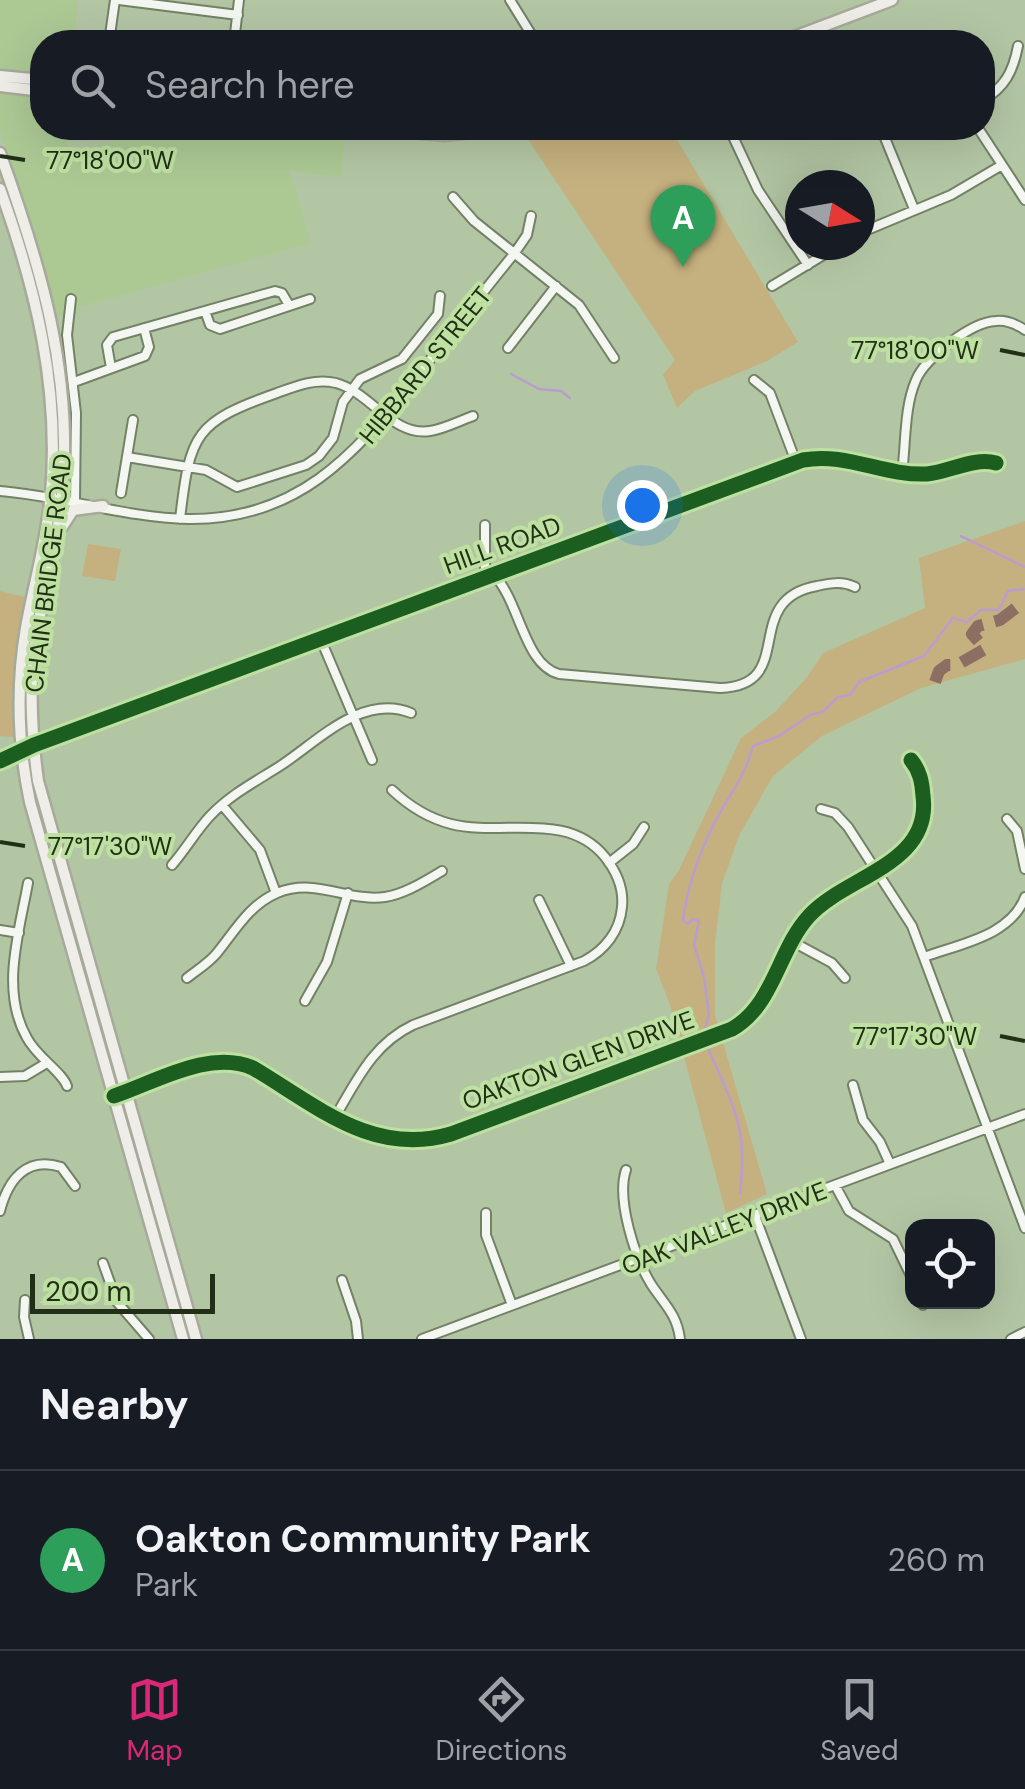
<!DOCTYPE html>
<meta charset="utf-8">
<style>
:root{--surface:#171b24;--page:#242831;--text:#f1f3f6;--muted:#9ea1a6;--line:#363941;--accent:#db2777}
body{margin:0;font-family:"DM Sans",sans-serif;background:var(--page);color:var(--text)}
.controls{position:absolute;right:30px;bottom:30px;display:grid;overflow:hidden;border-radius:20px;box-shadow:0 10px 40px #0002}
.controls button{width:90px;height:90px;display:grid;place-items:center;padding:0;border:0;border-bottom:2px solid var(--line);background:var(--surface);color:var(--text);font:50px sans-serif}
.compass{position:absolute;left:785px;top:170px;width:90px;height:90px;border-radius:50%;background:var(--surface);box-shadow:0 10px 40px #0002;rotate:101deg}
.scale{position:absolute;left:30px;bottom:25px;width:185px;box-sizing:border-box;padding-left:10px;border:5px solid #212f16;border-top:0;font-size:28px;line-height:35px;white-space:nowrap;color:#212f16;-webkit-text-stroke:8px #bee1a2;paint-order:stroke}
.you{position:absolute;left:642px;top:505px;width:35px;height:35px;margin:-25px;border:8px solid #fff;border-radius:50%;background:#1a73e8;box-shadow:0 0 0 15px #1a73e833}
.badge{display:grid;place-items:center;width:65px;height:65px;border-radius:50%;background:var(--accent);color:#fff;font-size:32px;font-weight:700}
.pin{position:absolute;translate:-50% -82px;filter:drop-shadow(0 2px 5px #0008)}
.pin::after{content:'';position:absolute;top:52px;width:35px;height:30px;background:inherit;clip-path:polygon(0 0,100% 0,50% 100%)}
.list{margin:0;padding:0;list-style:none}
h2{display:flex;justify-content:space-between;align-items:center;height:130px;margin:0;padding:0 40px;font-size:42px}
h2 small{font-size:32px;font-weight:400;color:var(--muted)}
.list li{display:grid;grid-template-columns:65px 1fr auto;gap:30px;align-items:center;box-sizing:border-box;height:180px;padding:0 40px;border-top:2px solid var(--line)}
.list b{display:block;font-size:38px;white-space:nowrap}
.list p{margin:0;font-size:32px;white-space:nowrap;color:var(--muted)}
.list em{font-size:32px;font-style:normal;color:var(--muted)}
.icon{flex:none;width:55px;height:55px;fill:none;stroke:currentColor;stroke-width:2;stroke-linecap:round;stroke-linejoin:round}
.map{position:relative;flex:none;width:1025px;height:1339px;overflow:hidden}
.search{position:absolute;background:var(--surface);box-shadow:0 10px 40px #0002;left:30px;right:30px;top:30px;height:110px;display:flex;align-items:center;gap:25px;box-sizing:border-box;padding:0 35px;border-radius:40px;color:var(--muted);font-size:38px}
.sheet{height:310px;background:var(--surface)}
nav{display:flex;justify-content:space-around;align-items:center;box-sizing:border-box;height:140px;border-top:2px solid var(--line);background:var(--surface);font-size:28px;color:var(--muted)}
nav a{display:grid;justify-items:center;gap:5px}
nav .on{color:var(--accent)}
.map>svg:first-child{display:block}
.built{fill:#acc994}
.green{fill:#c5b17f}
.lines{fill:none;stroke-linecap:round;stroke-linejoin:round}
.stream{stroke:#bb9cce;stroke-width:2.5}
.minor-casing{stroke:#738166;stroke-width:12}
.major-casing{stroke:#a7a99a;stroke-width:15}
.minor{stroke:#f4f6f1;stroke-width:8}
.major{stroke:#eeede8;stroke-width:10}
.quiet{stroke:#8d6e63;stroke-width:12;stroke-dasharray:25 12;stroke-linecap:butt}
.cycleway-casing{stroke:#bee1a2;stroke-width:21}
.cycleway{stroke:#1b5e20;stroke-width:15}
.ticks{fill:none;stroke:#212f16;stroke-width:4}
.labels{text-anchor:middle;stroke-width:8;stroke-linejoin:round;paint-order:stroke}
.street-label{font-size:25px;fill:#212f16;stroke:#bee1a2}
.ticks-label{font-size:25px;text-anchor:middle;fill:#212f16;stroke:#bee1a2;stroke-width:8;stroke-linejoin:round;paint-order:stroke}
</style>
<div class="map">
<svg width="1025" height="1339" viewBox="0 0 1025 1339">
<rect width="100%" height="100%" fill="#b3c6a4"/>
<path class="built" d="M0,0h77l-2,42h-33v33l-21,-2 -2,20 23,2v33h20l9,27 72,-24v-3h181l21,3 -4,46 -51,-6 21,72 -232,64 -1,7 -22,4 -19,-75 -37,-112z"/>
<path class="green" d="M535,128h29l6,3 11,-3h89l128,214 -31,19 -72,30 -18,17 -14,-33 12,-15 -152,-228z
M1025,521v138l-104,29 -99,48 -49,40 -33,58 -18,49 -7,61v71l52,179 -41,19 -56,-208 -14,-36 13,-85 10,-14 62,-132 35,-27 31,-34 16,-24 102,-45 -6,-50z
M88,544l33,5 -6,32 -33,-5z
M0,591l25,6 -13,96 1,44 -13,-1z"/>
<g class="lines">
<path class="stream" d="M511,374l28,15 22,2 9,7
M961,536l64,31
M703,1036l6,-21 -5,-38 -10,-32 5,-24 -6,-2 -5,5 -5,-3c4,-32 14,-62 28,-91 14,-31 33,-49 42,-84l26,-10 31,-21 13,-3 15,-15 12,-2 9,-13 65,-26 29,-38 14,4 14,-12h18l9,-19 17,-2
M708,1048c26,61 40,78 32,146"/>
<defs>
<path id="minor" d="M119,0l119,15
M510,0l26,42
M109,42l6,-42
M234,42l5,-42
M982,101c23,-14 31,-29 36,-55
M729,128l29,62 50,75
M885,128v10l29,71
M978,128l47,72
M453,197l21,24 105,84 35,53
M860,233l91,-38 51,-30
M772,286l68,-41
M71,299l-4,36 9,78 -1,88
M205,311l5,14 10,4 90,-30
M508,348l48,-62
M111,368l-4,-23 6,-8 162,-46 7,2 7,12
M754,380l16,13 26,69
M74,382l71,-26 4,-9 -5,-19
M127,457l79,13 31,17 69,-22 13,-9 14,-18 10,-36 17,-23 42,-20 36,-45 2,-18
M902,473c4,-29 2,-66 14,-93 9,-22 55,-58 80,-59 11,-1 20,3 29,9
M0,491c63,5 126,27 189,28 107,1 164,-62 225,-139 34,-42 66,-85 100,-126l13,-19 4,-19
M121,493l12,-73
M180,519c10,-86 15,-97 97,-126 19,-7 38,-15 59,-10 34,9 57,54 94,48 14,-2 29,-10 43,-15
M494,575c26,27 30,90 65,99l161,14c79,-2 19,-88 97,-102 14,-3 25,-5 38,1
M485,578v-53
M321,640l51,120
M0,761l34,-16 769,-285c44,-8 80,16 124,14 22,-2 47,-17 69,-11
M222,805l38,45 16,43
M821,809l14,4 13,14 64,99 113,302
M1007,819l10,12 8,38
M609,863l24,-19 11,-17
M172,865c14,-16 24,-34 38,-49 21,-22 45,-34 70,-50 37,-24 82,-73 131,-53
M28,883c-9,50 -28,108 -1,155 10,19 35,34 40,48
M539,900l32,66
M0,930l19,3
M793,942l39,21 13,15
M924,957c35,-13 87,-21 101,-60
M187,978c10,-8 22,-15 30,-25 18,-22 32,-48 60,-60 39,-16 70,9 108,4 20,-3 40,-16 57,-26
M305,1001l22,-39 21,-69
M0,1077l25,-1 20,-12
M853,1085l10,35 17,22 10,22
M123,1093c40,-14 88,-43 130,-25 64,38 120,89 198,66l281,-105c42,-24 46,-79 77,-113 36,-40 123,-51 114,-120 -1,-14 -3,-25 -12,-36
M335,1117c22,-37 38,-73 78,-92l171,-64c21,-11 36,-30 38,-54 2,-19 -6,-36 -17,-50 -38,-47 -103,-20 -154,-33 -23,-6 -42,-18 -59,-34
M626,1170c-10,29 9,88 25,114 13,20 26,30 29,55
M835,1185l14,26 44,28 19,39
M0,1211c8,-31 26,-55 61,-44l14,19
M486,1213v22l26,70
M755,1216l46,123
M103,1263l14,39 32,37
M342,1280l14,41 2,18
M25,1300l-1,17 5,22
M921,1302l2,3
M422,1339l603,-225
M1011,1339l14,-7"/>
<path id="major" d="M781,42l111,-42
M0,76l42,4
M0,86l42,5
M365,128l79,7 66,-7
M0,153c41,113 73,221 62,342 -4,53 -22,104 -28,157 -5,44 -2,86 4,129l158,558
M0,189c36,99 60,199 51,305 -4,46 -17,89 -25,134 -10,58 -8,117 4,174l153,537
M62,527l11,-17 30,-4"/>
</defs>
<use href="#minor" class="minor-casing"/>
<use href="#major" class="major-casing"/>
<use href="#minor" class="minor"/>
<use href="#major" class="major"/>
<path class="quiet" d="M935,682l4,-11 8,-6h10l28,-16 -13,-15 6,-8 22,-6 25,-19"/>
<defs>
<path id="cycleway" d="M0,761l34,-16 769,-285c44,-8 80,16 124,14 22,-2 47,-17 69,-11
M114,1096c42,-14 95,-47 139,-28 64,38 120,89 198,66l281,-105c42,-24 46,-79 77,-113 36,-40 123,-51 114,-120 -1,-14 -3,-25 -12,-36"/>
</defs>
<use href="#cycleway" class="cycleway-casing"/>
<use href="#cycleway" class="cycleway"/>
</g>
<path class="ticks" d="M0,156l25,4M1000,350l25,5M0,842l25,4M1000,1036l25,5"/>
<g class="labels">
<g class="street-label">
<text transform="translate(425 365) rotate(-51)" y="9">HIBBARD STREET</text>
<text transform="translate(502 545) rotate(-20)" y="9">HILL ROAD</text>
<text transform="translate(48 573) rotate(-83)" y="9">CHAIN BRIDGE ROAD</text>
<text transform="translate(578 1060) rotate(-20)" y="9">OAKTON GLEN DRIVE</text>
<text transform="translate(724 1228) rotate(-21)" y="9">OAK VALLEY DRIVE</text>
</g>
</g>
<g class="ticks-label">
<text x="110" y="169">77°18'00"W</text>
<text x="915" y="359">77°18'00"W</text>
<text x="110" y="855">77°17'30"W</text>
<text x="915" y="1045">77°17'30"W</text>
</g>
</svg>
<div class="controls">
<button><svg class="icon" aria-label="locate" viewBox="0 0 24 24"><circle cx="12" cy="12" r="6"/><path d="M12 2v4M12 18v4M2 12h4M18 12h4"/></svg></button>
</div>
<svg class="compass" viewBox="-18 -18 36 36"><path d="M0-13l5 13h-10z" fill="#e53935"/><path d="M0 13l5-13h-10z" fill="#9ea1a6"/></svg>
<div class="scale">200 m</div>
<div class="you"></div>
<div class="pin badge" style="left:683px;top:267px;background:#2e9e5b">A</div>
<div class="search"><svg class="icon" aria-label="search" viewBox="0 0 24 24"><circle cx="10" cy="10" r="6"/><path d="M15 15l6 6"/></svg>Search here</div>
</div>
<section class="sheet">
<h2>Nearby<small></small></h2>
<ul class="list">
<li><span class="badge" style="background:#2e9e5b">A</span><div><b>Oakton Community Park</b><p>Park</p></div><em>260 m</em></li>
</ul>
</section>
<nav>
<a class="on"><svg class="icon" aria-label="map" viewBox="0 0 24 24"><path d="M3 6l6-2 6 2 6-2v14l-6 2-6-2-6 2zM9 4v14M15 6v14"/></svg>Map</a>
<a><svg class="icon" aria-label="directions" viewBox="0 0 24 24"><path d="M12 3l9 9-9 9-9-9zM9 14v-3h6M13 9l2 2-2 2"/></svg>Directions</a>
<a><svg class="icon" aria-label="saved" viewBox="0 0 24 24"><path d="M7 4h10v16l-5-4-5 4z"/></svg>Saved</a>
</nav>
